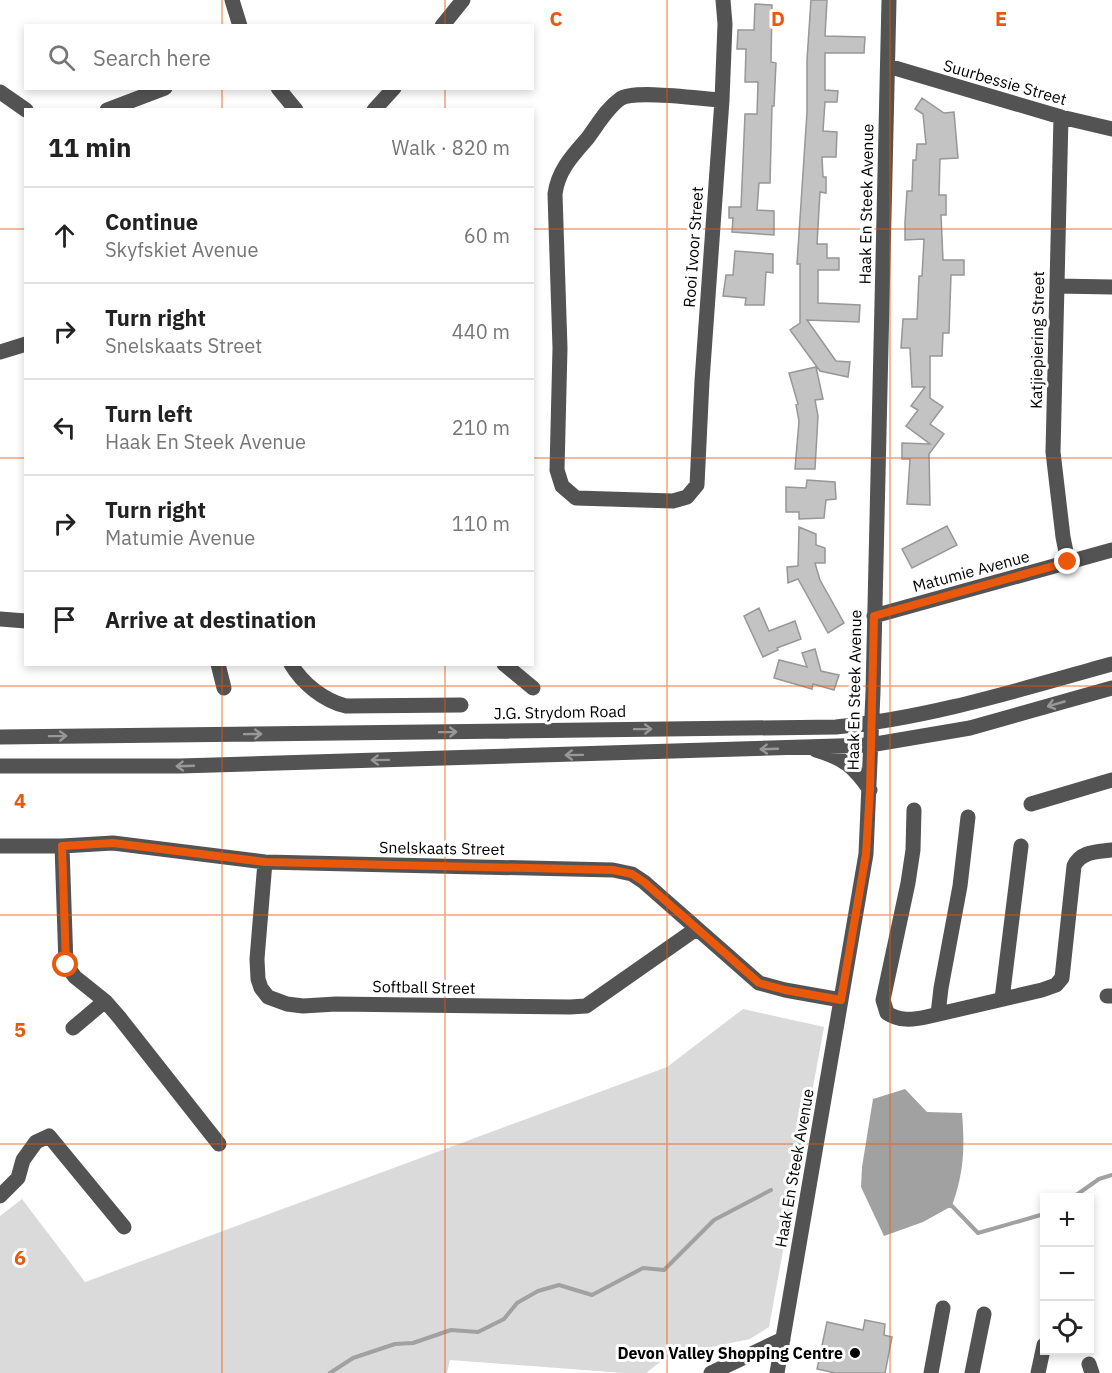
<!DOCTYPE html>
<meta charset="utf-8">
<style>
:root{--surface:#fff;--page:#f6f6f6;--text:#222;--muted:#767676;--line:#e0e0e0}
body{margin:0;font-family:"IBM Plex Sans",sans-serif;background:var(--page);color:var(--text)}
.controls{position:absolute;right:18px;bottom:18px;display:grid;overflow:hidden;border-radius:0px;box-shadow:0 3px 9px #0003}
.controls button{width:54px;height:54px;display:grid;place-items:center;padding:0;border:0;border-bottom:2px solid var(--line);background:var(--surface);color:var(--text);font:30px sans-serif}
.stop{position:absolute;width:18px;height:18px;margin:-14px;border:4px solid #ea580c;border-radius:50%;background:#fff}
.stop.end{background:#ea580c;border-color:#fff;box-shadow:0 2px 6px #0008}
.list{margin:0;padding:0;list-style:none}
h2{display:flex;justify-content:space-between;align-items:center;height:78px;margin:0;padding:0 24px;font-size:26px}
h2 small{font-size:20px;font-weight:400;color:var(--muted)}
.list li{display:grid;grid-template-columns:39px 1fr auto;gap:18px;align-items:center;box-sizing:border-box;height:96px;padding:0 24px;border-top:2px solid var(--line)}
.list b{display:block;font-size:22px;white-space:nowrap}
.list p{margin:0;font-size:20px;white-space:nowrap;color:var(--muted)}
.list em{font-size:20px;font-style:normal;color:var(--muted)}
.icon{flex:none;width:33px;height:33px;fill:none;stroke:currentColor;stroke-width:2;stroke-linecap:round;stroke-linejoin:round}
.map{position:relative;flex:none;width:1112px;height:1373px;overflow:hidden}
.search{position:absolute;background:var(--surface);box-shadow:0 3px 9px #0003;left:24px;top:24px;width:510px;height:66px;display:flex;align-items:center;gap:15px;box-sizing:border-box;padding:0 21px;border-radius:0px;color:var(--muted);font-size:22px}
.panel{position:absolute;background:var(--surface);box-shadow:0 3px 9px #0003;left:24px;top:108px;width:510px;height:558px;border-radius:0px}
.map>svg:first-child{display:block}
.green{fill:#dadada}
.water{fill:#a1a1a1}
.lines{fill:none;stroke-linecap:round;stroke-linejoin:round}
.stream{stroke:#a1a1a1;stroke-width:4}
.building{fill:#c3c3c3;stroke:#979797;stroke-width:1.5}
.minor{stroke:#535353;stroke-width:15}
.oneway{stroke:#989898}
.route{stroke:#ea580c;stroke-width:8}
.grid{fill:none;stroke:#e8590c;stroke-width:1.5;stroke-opacity:0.55}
.poi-dot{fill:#000;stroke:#fff;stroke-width:2}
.labels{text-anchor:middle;stroke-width:6;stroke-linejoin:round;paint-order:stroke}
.street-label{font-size:16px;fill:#000;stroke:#fff}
.poi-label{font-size:16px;font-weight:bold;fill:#000;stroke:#fff;text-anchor:end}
.grid-label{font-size:20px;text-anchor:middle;font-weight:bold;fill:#e8590c;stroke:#fff;stroke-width:6;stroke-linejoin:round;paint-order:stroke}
</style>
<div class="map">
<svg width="1112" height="1373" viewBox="0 0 1112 1373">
<rect width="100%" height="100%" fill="#fff"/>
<path class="green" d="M743,1009l81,18 -55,300 -19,12 -82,17 -22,17h-23l-173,-13 -3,13h-447v-157l22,-17 63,83 582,-215z"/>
<path class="water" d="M905,1089l22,23 35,1c3,36 2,59 -10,93l-29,16 -39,14 -23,-49 1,-20 11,-68z"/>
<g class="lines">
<path class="stream" d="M1072,1198l27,-19 13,-4
M948,1206h4l26,27 66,-19
M330,1373l23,-15 42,-14 18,-1 38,-13 27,2 26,-13 13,-16 21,-12 21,-6 33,10 51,-27 21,2 50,-50 57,-30"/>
</g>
<path class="building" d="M811,0h16l-2,36 40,1 -1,16h-39v37l13,1 -1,11h-12l-2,29 14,1 -1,25h-14l1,20h3v16l-6,-1 -3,52h10v14h12v12h-21v33l42,2 -1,17 -52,-2 29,41 14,1 -2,15 -28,-6 -30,-41 10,-7v-59h-3l10,-152v-52z
M755,4l17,1 -1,57 5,1 -2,43h-2l-2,77h-11l-2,27 17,1v24l-42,-3 1,-14h-4v-11h12l4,-93h12l1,-32h-13l1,-33h-9l1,-19h16z
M922,98l22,15 10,-1 4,46 -18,1 -1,36h7v20h-5l2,45h21v15h-13l-2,58h-6l-1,23h-12v42l13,9 -13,17 14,10 -15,20 1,51 -23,-1 3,-45h-8v-16l28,1 -24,-18 12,-16 -7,-4 14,-19h-13l-2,-39h-9l2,-29h14l2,-43h3l2,-37 -19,1v-18l2,-31h5l1,-31h3l1,-16h9l-3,-30 -8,-5z
M735,251l38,3v19l-7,-1 -2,33h-19l1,-7 -23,-2 3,-21h7z
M816,367l7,32 -8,1 3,16 -3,53h-20l4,-48 -3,-16 2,-1 -9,-31z
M807,480l28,2 1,17 -10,1 -2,18 -25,1v-7h-13v-25l20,1z
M947,526l10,19 -45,23 -10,-19z
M799,527l17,7v11l9,3v15h-10l5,17 24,43 -16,10 -30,-54 -10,4 -1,-16 11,-1z
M759,608l10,23 26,-10 6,18 -24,9 1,2 -15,7 -19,-41z
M815,649l6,22 18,4 -5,15 -21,-6 -1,5 -38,-11 5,-18 28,7 -5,-14z
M865,1320l20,4 -1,11 8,2 -7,36h-50l-18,-4 10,-47 36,8z"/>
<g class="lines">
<path class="minor" d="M232,0l8,26
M442,26l21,-26
M888,66l173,51 51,12
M278,88l18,22
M0,92l26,18
M722,100c-21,-1 -88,-11 -102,-1 -14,10 -23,27 -33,40 -15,17 -29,32 -32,55l5,154 -3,122 5,16 14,12 97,3 14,-4 10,-12 5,-104 20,-281 3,-76 -2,-24
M107,110l58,-22
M374,110l20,-22
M1061,117l-8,335 10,85 5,25
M1057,286l55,1
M0,352l26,-8
M874,616l238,-66
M0,619l26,2
M218,664l6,24
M291,664c11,19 33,37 55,42l115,-1
M504,664l29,24
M0,737l836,-10c94,-9 185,-38 276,-63
M816,750c28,8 38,17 54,40
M0,766h180l690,-21 100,-17 142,-40
M1031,804l81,-24
M914,810l-1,40 -5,33 -25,117 4,13c12,8 25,7 39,4l116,-27 14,-5 6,-7 12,-112c7,-15 23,-14 38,-16
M0,846h62l51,-3 152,19 348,8 19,4 12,8 115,101 26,7 56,10
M62,846l4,119 9,12 30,24 14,16 100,127
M265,862l-8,97 1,20 3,9 7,9 19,7 16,2 33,-2 234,3 16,-1 110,-77
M1107,996h5
M1002,999l19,-153
M938,1014l3,-26 19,-102 8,-69
M73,1028l32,-27
M0,1196l18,-18 5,-18 13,-18 13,-6 75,91
M1089,1364l3,9
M711,1373l72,-34
M777,1373l89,-519 7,-162 16,-692
M931,1373l12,-65
M972,1373l12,-59
M1038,1373l6,-28"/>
</g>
<defs><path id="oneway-shaft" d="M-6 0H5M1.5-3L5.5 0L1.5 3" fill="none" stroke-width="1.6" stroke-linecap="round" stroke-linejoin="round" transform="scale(1.5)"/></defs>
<g class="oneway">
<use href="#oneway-shaft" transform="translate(1056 704) rotate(164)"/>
<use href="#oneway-shaft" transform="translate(643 729) rotate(-1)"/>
<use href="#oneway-shaft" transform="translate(448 732) rotate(-1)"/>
<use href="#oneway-shaft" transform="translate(253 734) rotate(-1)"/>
<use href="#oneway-shaft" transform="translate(58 736) rotate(-1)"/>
<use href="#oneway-shaft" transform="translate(769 749) rotate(178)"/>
<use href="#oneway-shaft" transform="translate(574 755) rotate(179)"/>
<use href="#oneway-shaft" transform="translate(380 760) rotate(179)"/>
<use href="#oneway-shaft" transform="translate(185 766) rotate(178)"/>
</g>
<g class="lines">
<path class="route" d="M66,965l-4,-119 51,-3 152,19 348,8 19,4 12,8 115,101 26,7 56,10 25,-146 4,-64 4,-174 194,-54"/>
</g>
<path class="grid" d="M222,0v26M445,0v26M667,0v1373M890,0v1373M222,88v22M445,88v22M0,229h26M532,229h580M0,458h26M532,458h580M222,664v709M445,664v709M0,686h1112M0,915h1112M0,1144h1112"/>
<circle class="poi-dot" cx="855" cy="1353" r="6"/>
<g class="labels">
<g class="street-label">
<text transform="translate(1005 82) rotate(16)" y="6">Suurbessie Street</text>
<text transform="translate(866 204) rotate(-89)" y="6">Haak En Steek Avenue</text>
<text transform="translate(693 247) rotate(-86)" y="6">Rooi Ivoor Street</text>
<text transform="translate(1037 340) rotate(-89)" y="6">Katjiepiering Street</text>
<text transform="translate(971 571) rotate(-15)" y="6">Matumie Avenue</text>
<text transform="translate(854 690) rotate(-89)" y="6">Haak En Steek Avenue</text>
<text transform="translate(560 712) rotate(-1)" y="6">J.G. Strydom Road</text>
<text transform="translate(442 848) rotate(1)" y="6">Snelskaats Street</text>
<text transform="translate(424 987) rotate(1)" y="6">Softball Street</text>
<text transform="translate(794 1168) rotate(-80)" y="6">Haak En Steek Avenue</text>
</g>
<g class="poi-label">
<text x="843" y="1359">Devon Valley Shopping Centre</text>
</g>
</g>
<g class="grid-label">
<text x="556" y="26">C</text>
<text x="778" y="26">D</text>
<text x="1001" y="26">E</text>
<text x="20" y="808">4</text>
<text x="20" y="1037">5</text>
<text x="20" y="1265">6</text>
</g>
</svg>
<div class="controls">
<button>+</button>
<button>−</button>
<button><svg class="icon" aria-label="locate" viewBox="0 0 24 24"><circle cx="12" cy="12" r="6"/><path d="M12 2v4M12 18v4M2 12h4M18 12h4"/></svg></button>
</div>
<div class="stop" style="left:66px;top:965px"></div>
<div class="stop end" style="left:1068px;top:562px"></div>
<div class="search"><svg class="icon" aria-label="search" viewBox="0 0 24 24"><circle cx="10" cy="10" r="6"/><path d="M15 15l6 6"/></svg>Search here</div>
<section class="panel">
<h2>11 min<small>Walk · 820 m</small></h2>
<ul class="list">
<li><svg class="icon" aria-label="ahead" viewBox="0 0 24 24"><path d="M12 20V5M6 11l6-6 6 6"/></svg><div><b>Continue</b><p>Skyfskiet Avenue</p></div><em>60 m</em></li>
<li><svg class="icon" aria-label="right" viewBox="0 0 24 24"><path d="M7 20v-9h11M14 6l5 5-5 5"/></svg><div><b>Turn right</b><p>Snelskaats Street</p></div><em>440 m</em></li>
<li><svg class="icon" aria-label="left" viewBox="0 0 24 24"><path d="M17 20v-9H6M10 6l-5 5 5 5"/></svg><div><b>Turn left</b><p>Haak En Steek Avenue</p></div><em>210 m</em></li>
<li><svg class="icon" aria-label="right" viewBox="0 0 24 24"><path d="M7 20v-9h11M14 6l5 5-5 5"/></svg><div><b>Turn right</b><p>Matumie Avenue</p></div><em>110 m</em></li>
<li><svg class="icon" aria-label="arrive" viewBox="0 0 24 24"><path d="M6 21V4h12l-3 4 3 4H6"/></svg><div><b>Arrive at destination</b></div></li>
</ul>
</section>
</div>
